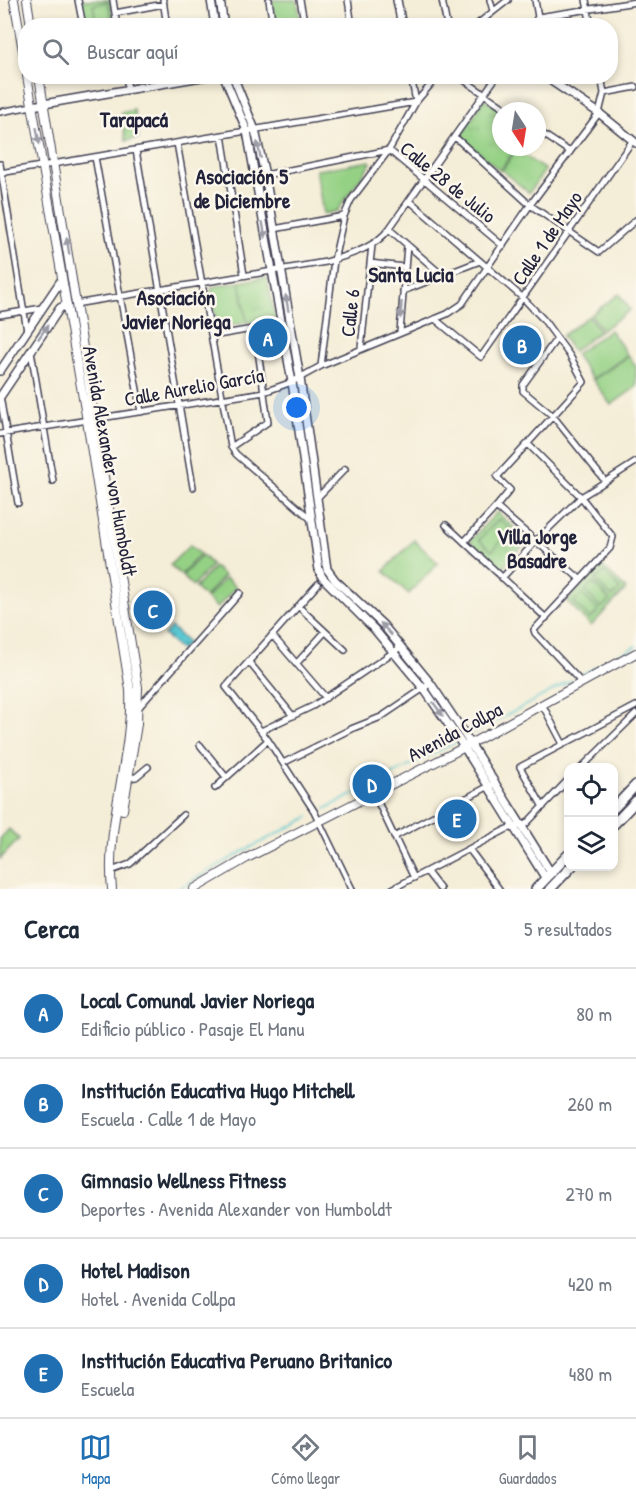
<!DOCTYPE html>
<html lang="es">
<meta charset="utf-8">
<style>
:root{--surface:#fff;--page:#f2f2f3;--text:#1f2937;--muted:#747a83;--line:#e0e1e3;--accent:#1f6fb2}
body{margin:0;font-family:"Patrick Hand",sans-serif;background:var(--page);color:var(--text)}
.controls{position:absolute;right:18px;bottom:18px;display:grid;overflow:hidden;border-radius:12px;box-shadow:0 3px 9px #0003}
.controls button{width:54px;height:54px;display:grid;place-items:center;padding:0;border:0;border-bottom:2px solid var(--line);background:var(--surface);color:var(--text);font:30px sans-serif}
.compass{position:absolute;left:492px;top:102px;width:54px;height:54px;border-radius:50%;background:var(--surface);box-shadow:0 3px 9px #0003;rotate:168deg}
.you{position:absolute;left:297px;top:408px;width:21px;height:21px;margin:-15px;border:4px solid #fff;border-radius:50%;background:#1a73e8;box-shadow:0 0 0 9px #1a73e833}
.badge{display:grid;place-items:center;width:39px;height:39px;border-radius:50%;background:var(--accent);color:#fff;font-size:20px;font-weight:700}
.pin{position:absolute;translate:-50% -50%;border:3px solid #fff;box-shadow:0 2px 6px #0006}
.list{margin:0;padding:0;list-style:none}
h2{display:flex;justify-content:space-between;align-items:center;height:78px;margin:0;padding:0 24px;font-size:26px}
h2 small{font-size:20px;font-weight:400;color:var(--muted)}
.list li{display:grid;grid-template-columns:39px 1fr auto;gap:18px;align-items:center;box-sizing:border-box;height:90px;padding:0 24px;border-top:2px solid var(--line)}
.list b{display:block;font-size:22px;white-space:nowrap}
.list p{margin:0;font-size:20px;white-space:nowrap;color:var(--muted)}
.list em{font-size:20px;font-style:normal;color:var(--muted)}
.icon{flex:none;width:33px;height:33px;fill:none;stroke:currentColor;stroke-width:2;stroke-linecap:round;stroke-linejoin:round}
.map{position:relative;flex:none;width:636px;height:889px;overflow:hidden}
.search{position:absolute;background:var(--surface);box-shadow:0 3px 9px #0003;left:18px;right:18px;top:18px;height:66px;display:flex;align-items:center;gap:15px;box-sizing:border-box;padding:0 21px;border-radius:24px;color:var(--muted);font-size:22px}
.sheet{height:528px;background:var(--surface)}
nav{display:flex;justify-content:space-around;align-items:center;box-sizing:border-box;height:84px;border-top:2px solid var(--line);background:var(--surface);font-size:16px;color:var(--muted)}
nav a{display:grid;justify-items:center;gap:3px}
nav .on{color:var(--accent)}
.map>svg:first-child{display:block}
.grass{fill:url(#grass-tufts);stroke:#5c7a60;stroke-width:1.5}
.pitch{fill:#95d185;stroke:#5c7a60;stroke-width:1.5}
.water{fill:url(#water-ripples);stroke:#3e7486;stroke-width:1.5}
.lines{fill:none;stroke-linecap:round;stroke-linejoin:round}
.stream{stroke:#5ac7d1;stroke-width:1.5}
.minor-casing{stroke:#424052;stroke-width:8}
.tertiary-casing{stroke:#424052;stroke-width:10}
.secondary-casing{stroke:#424052;stroke-width:10}
.trunk-casing{stroke:#424052;stroke-width:12}
.minor{stroke:#fff;stroke-width:5}
.tertiary{stroke:#fff;stroke-width:7}
.secondary{stroke:#fff;stroke-width:8}
.trunk{stroke:#fff;stroke-width:9}
.oneway{fill:#9c9ca7}
.labels{text-anchor:middle;stroke-width:5;stroke-linejoin:round;paint-order:stroke}
.street-label{font-size:20px;fill:#22223b;stroke:#fbf7ec}
.neighbourhood-label{font-size:21px;font-weight:bold;fill:#22223b;stroke:#fbf7ec}
</style>
<div class="map">
<svg width="636" height="889" viewBox="0 0 636 889">
<defs>
<pattern id="grass-tufts" width="24" height="20" patternUnits="userSpaceOnUse" patternTransform="scale(1.5)"><rect width="24" height="20" fill="#95d185"/><path d="M3 7l-1-3M5 7V3M7 7l1-3M15 17l-1-3M17 17v-4M19 17l1-3" fill="none" stroke="#80b374"/></pattern>
<pattern id="water-ripples" width="26" height="14" patternUnits="userSpaceOnUse" patternTransform="scale(1.5)"><rect width="26" height="14" fill="#5ac7d1"/><path d="M2 4q2-2 4 0t4 0M15 11q2-2 4 0t4 0" fill="none" stroke="#4aa1ab"/></pattern>
</defs>
<rect width="100%" height="100%" fill="#fbf7ec"/>
<filter id="ink" filterUnits="userSpaceOnUse"><feTurbulence type="fractalNoise" baseFrequency=".0167" numOctaves="2"/><feDisplacementMap in="SourceGraphic" scale="12" xChannelSelector="R" yChannelSelector="G"/><feConvolveMatrix kernelMatrix="1 2 1 2 8 2 1 2 1" color-interpolation-filters="sRGB"/></filter>
<filter id="wash" filterUnits="userSpaceOnUse"><feTurbulence type="fractalNoise" baseFrequency=".008" numOctaves="4" result="noise"/><feDisplacementMap in="SourceGraphic" scale="24" xChannelSelector="R" yChannelSelector="G"/><feGaussianBlur stdDeviation="1.35" result="paint"/><feColorMatrix in="noise" values="0 0 0 0 0 0 0 0 0 0 0 0 0 0 0 0 0 1.4 0 .05"/><feComposite in="paint" operator="in"/></filter>
<g filter="url(#wash)">
<rect width="100%" height="100%" fill="#f4edd7"/>
<path class="grass" d="M81,0h30l4,25h-30z
M585,15l2,10h-29l-8,-5z
M484,99l19,12h-2v36h16l-17,24 -39,-34z
M267,277l8,41 -28,5 -7,-41z
M497,512l31,28 -27,30 -31,-29z
M602,566l24,23 -35,37 -24,-25z"/>
<path class="pitch" d="M272,0h25l4,22 -25,3z
M108,2l5,23h-16l-4,-20z
M134,110l5,28 -13,3 -5,-28z
M516,150l29,20 -16,23 -27,-23z
M370,161l1,2 -34,48 -14,3 -7,-44z
M240,282l7,41 -28,4 -2,-1 -6,-37 1,-2z
M619,294l11,16 -28,20 -11,-15z
M589,316l11,15 -27,20 -11,-15z
M610,330l18,25 -36,24 -17,-25z
M629,356l7,10v21l-25,18 -18,-25z
M499,519l12,11 -19,21 -13,-11z
M414,540l24,23 -29,31 -25,-23z
M190,545l10,9 -19,21 -11,-10z
M202,555l10,10 -19,21 -11,-10z
M214,567l10,9 -19,21 -10,-9z
M604,572l16,17 -8,8 -17,-17z
M226,578l10,9 -19,21 -11,-10z
M593,583l17,17 -9,8 -16,-17z
M582,594l17,17 -9,8 -16,-17z
M9,829l10,10 -19,20v-20z"/>
<path class="water" d="M171,627l17,16 -8,7 -16,-15z"/>
<g class="lines">
<path class="stream" d="M581,675l55,-29
M474,733l98,-53
M325,809l131,-67
M178,889l64,-37 67,-35"/>
</g>
</g>
<g filter="url(#ink)">
<g class="lines">
<defs>
<path id="minor" d="M78,0l5,26
M113,0l4,26
M163,0l4,26
M269,0l4,26
M300,0l5,26
M348,0l4,26
M442,0l5,26
M490,0l3,11
M586,0l5,26
M115,13l49,-9
M538,17l98,-15
M538,17l13,9
M475,26l33,-26
M532,26l6,-9 -3,-17
M126,76l2,14
M411,76l5,26
M458,76l51,35
M604,93l32,-6
M0,112l32,-6
M537,130l33,22
M222,135l22,140
M455,137l75,68 69,47 37,-32
M177,143l54,304 5,7 76,66
M136,150l57,337
M95,157l46,255
M0,164l27,167
M0,173l416,-71
M265,175l124,-25 114,96
M410,201l113,97 20,21 27,37 14,26 -87,95 13,13 -14,17
M274,229l70,-13
M389,229l53,46
M370,263l34,4
M403,291l77,-30
M75,304l251,-42c22,-7 48,-13 63,-33l108,-153
M0,315l42,-7
M435,319l46,38 152,-217
M400,332l7,-87
M212,336l70,-12
M557,338l-34,47v6l30,25 52,65
M361,348l11,-103
M31,351l22,130
M321,366l126,-52 15,-10 68,-99 69,-92 5,-20 -3,-17
M0,396l18,107
M0,434l264,-42 28,-10 29,-16 13,-106 10,-44 7,-16 38,-50 27,-48 22,-26
M528,444l53,53 32,40 -3,11 -76,82 1,3 46,49
M231,447l37,-25 -13,-93
M317,498l28,-29
M446,525l100,93
M464,542l32,-35 84,72
M502,578l33,-36 46,-45 55,-35
M298,606l47,44
M272,635l54,63
M249,662l44,54
M296,664l29,-32
M542,704l21,40
M136,708h2l102,-115
M261,731l52,-25 88,-59
M268,740l-42,-53 92,-103
M200,745l26,32
M283,763l68,-34 30,-12 46,-31
M581,768l55,-54
M127,778l9,-1 12,-10
M215,788l53,-48 46,71 38,78
M374,794l40,84
M543,807l-23,-40 116,-61
M394,837l97,-52
M469,849l30,40
M111,871l19,-7 53,-49
M427,872l13,17
M392,889l115,-60 19,-5 42,-44"/>
<path id="tertiary" d="M211,0l4,26
M220,0l4,26
M397,0l5,26
M224,76l23,55 45,251 27,188 3,7 53,53 49,59 40,58 82,132
M233,76l22,54 10,45 35,203 27,191 8,11 48,45 48,59 29,43 91,146
M544,76l55,37 37,30
M32,106l175,-30
M0,371l62,-92
M0,397l60,-89 6,-3"/>
<path id="secondary" d="M14,0l12,67
M27,0l4,26
M27,76l60,345 43,269c3,67 -25,133 -18,199
M39,76l99,611 -1,37 -14,86
M194,889l53,-31 212,-108 177,-97"/>
<path id="trunk" d="M614,808l22,-23
M614,824l22,-23
M536,889l32,-34
M550,889l22,-23"/>
</defs>
<use href="#minor" class="minor-casing"/>
<use href="#tertiary" class="tertiary-casing"/>
<use href="#secondary" class="secondary-casing"/>
<use href="#trunk" class="trunk-casing"/>
<use href="#minor" class="minor"/>
<use href="#tertiary" class="tertiary"/>
<use href="#secondary" class="secondary"/>
<use href="#trunk" class="trunk"/>
</g>
<defs><path id="oneway-solid" d="M-6-.8H1V-3.2L6.5 0L1 3.2V.8H-6Z" transform="scale(1.5)"/></defs>
<g class="oneway">
<use href="#oneway-solid" transform="translate(38 136) rotate(80)"/>
<use href="#oneway-solid" transform="translate(259 150) rotate(-102)"/>
<use href="#oneway-solid" transform="translate(264 230) rotate(80)"/>
<use href="#oneway-solid" transform="translate(68 246) rotate(-99)"/>
<use href="#oneway-solid" transform="translate(287 303) rotate(-100)"/>
<use href="#oneway-solid" transform="translate(401 310) rotate(94)"/>
<use href="#oneway-solid" transform="translate(43 332) rotate(-56)"/>
<use href="#oneway-solid" transform="translate(386 629) rotate(-132)"/>
<use href="#oneway-solid" transform="translate(438 709) rotate(54)"/>
</g>
</g>
<g class="labels">
<g class="street-label">
<text transform="translate(448 182) rotate(39)" y="7">Calle 28 de Julio</text>
<text transform="translate(547 238) rotate(-56)" y="7">Calle 1 de Mayo</text>
<text transform="translate(350 313) rotate(-84)" y="7">Calle 6</text>
<text transform="translate(194 387) rotate(-10)" y="7">Calle Aurelio García</text>
<text transform="translate(110 461) rotate(80)" y="7">Avenida Alexander von Humboldt</text>
<text transform="translate(455 732) rotate(-28)" y="7">Avenida Collpa</text>
</g>
<g class="neighbourhood-label">
<text x="134" y="127">Tarapacá</text>
<text x="242" y="184">Asociación 5<tspan x="242" dy="24">de Diciembre</tspan></text>
<text x="411" y="282">Santa Lucia</text>
<text x="176" y="305">Asociación<tspan x="176" dy="24">Javier Noriega</tspan></text>
<text x="537" y="544">Villa Jorge<tspan x="537" dy="24">Basadre</tspan></text>
</g>
</g>
</svg>
<div class="controls">
<button><svg class="icon" aria-label="locate" viewBox="0 0 24 24"><circle cx="12" cy="12" r="6"/><path d="M12 2v4M12 18v4M2 12h4M18 12h4"/></svg></button>
<button><svg class="icon" aria-label="layers" viewBox="0 0 24 24"><path d="M12 4l9 5-9 5-9-5zM3 14l9 5 9-5"/></svg></button>
</div>
<svg class="compass" viewBox="-18 -18 36 36"><path d="M0-13l5 13h-10z" fill="#e53935"/><path d="M0 13l5-13h-10z" fill="#747a83"/></svg>
<div class="you"></div>
<div class="pin badge" style="left:268px;top:338px">A</div>
<div class="pin badge" style="left:522px;top:345px">B</div>
<div class="pin badge" style="left:153px;top:610px">C</div>
<div class="pin badge" style="left:372px;top:784px">D</div>
<div class="pin badge" style="left:457px;top:819px">E</div>
<div class="search"><svg class="icon" aria-label="search" viewBox="0 0 24 24"><circle cx="10" cy="10" r="6"/><path d="M15 15l6 6"/></svg>Buscar aquí</div>
</div>
<section class="sheet">
<h2>Cerca<small>5 resultados</small></h2>
<ul class="list">
<li><span class="badge">A</span><div><b>Local Comunal Javier Noriega</b><p>Edificio público · Pasaje El Manu</p></div><em>80 m</em></li>
<li><span class="badge">B</span><div><b>Institución Educativa Hugo Mitchell</b><p>Escuela · Calle 1 de Mayo</p></div><em>260 m</em></li>
<li><span class="badge">C</span><div><b>Gimnasio Wellness Fitness</b><p>Deportes · Avenida Alexander von Humboldt</p></div><em>270 m</em></li>
<li><span class="badge">D</span><div><b>Hotel Madison</b><p>Hotel · Avenida Collpa</p></div><em>420 m</em></li>
<li><span class="badge">E</span><div><b>Institución Educativa Peruano Britanico</b><p>Escuela</p></div><em>480 m</em></li>
</ul>
</section>
<nav>
<a class="on"><svg class="icon" aria-label="map" viewBox="0 0 24 24"><path d="M3 6l6-2 6 2 6-2v14l-6 2-6-2-6 2zM9 4v14M15 6v14"/></svg>Mapa</a>
<a><svg class="icon" aria-label="directions" viewBox="0 0 24 24"><path d="M12 3l9 9-9 9-9-9zM9 14v-3h6M13 9l2 2-2 2"/></svg>Cómo llegar</a>
<a><svg class="icon" aria-label="saved" viewBox="0 0 24 24"><path d="M7 4h10v16l-5-4-5 4z"/></svg>Guardados</a>
</nav>
